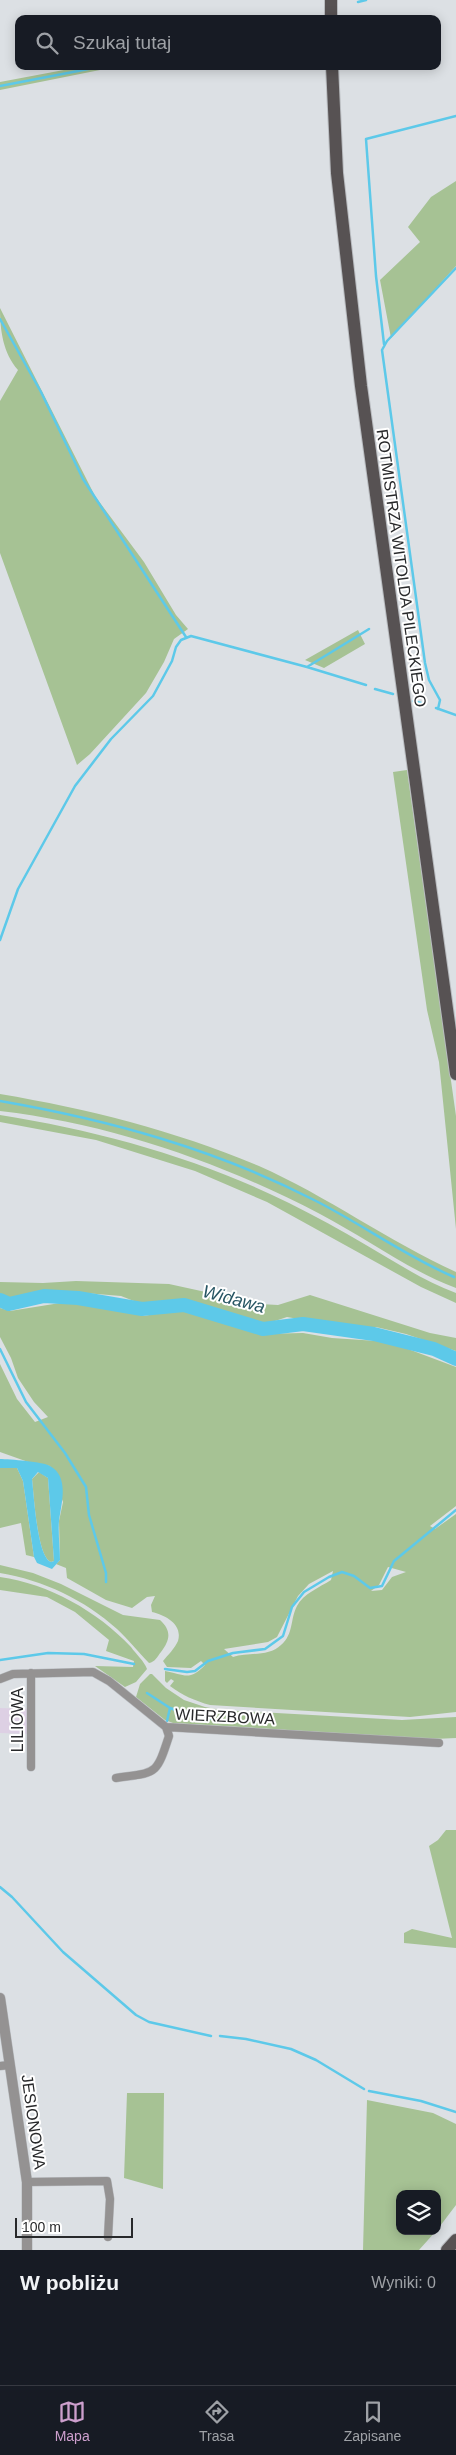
<!DOCTYPE html>
<html lang="pl">
<meta charset="utf-8">
<style>
:root{--surface:#171b24;--page:#242831;--text:#f1f3f6;--muted:#9ea1a6;--line:#363941;--accent:#cd9fcd}
body{margin:0;font-family:Helvetica,sans-serif;background:var(--page);color:var(--text)}
.controls{position:absolute;right:15px;bottom:15px;display:grid;overflow:hidden;border-radius:10px;box-shadow:0 2px 12px #0003}
.controls button{width:45px;height:45px;display:grid;place-items:center;padding:0;border:0;border-bottom:1px solid var(--line);background:var(--surface);color:var(--text);font:25px sans-serif}
.scale{position:absolute;left:15px;bottom:12px;width:118px;box-sizing:border-box;padding-left:5px;border:2px solid #28292b;border-top:0;font-size:14px;line-height:18px;white-space:nowrap;color:#28292b;-webkit-text-stroke:4px #fff;paint-order:stroke}
.list{margin:0;padding:0;list-style:none}
h2{display:flex;justify-content:space-between;align-items:center;height:65px;margin:0;padding:0 20px;font-size:21px}
h2 small{font-size:16px;font-weight:400;color:var(--muted)}
.icon{flex:none;width:28px;height:28px;fill:none;stroke:currentColor;stroke-width:2;stroke-linecap:round;stroke-linejoin:round}
.map{position:relative;flex:none;width:456px;height:2250px;overflow:hidden}
.search{position:absolute;background:var(--surface);box-shadow:0 2px 12px #0003;left:15px;right:15px;top:15px;height:55px;display:flex;align-items:center;gap:12px;box-sizing:border-box;padding:0 18px;border-radius:10px;color:var(--muted);font-size:19px}
.sheet{height:135px;background:var(--surface)}
nav{display:flex;justify-content:space-around;align-items:center;box-sizing:border-box;height:70px;border-top:1px solid var(--line);background:var(--surface);font-size:14px;color:var(--muted)}
nav a{display:grid;justify-items:center;gap:2px}
nav .on{color:var(--accent)}
.map>svg:first-child{display:block}
.commercial{fill:#ddd0e4}
.green{fill:#a6c294;fill-rule:evenodd}
.water{fill:#5dc9e9;fill-rule:evenodd}
.lines{fill:none;stroke-linecap:round;stroke-linejoin:round}
.stream{stroke:#5dc9e9;stroke-width:2.5}
.river{stroke:#5dc9e9;stroke-width:14}
.minor-casing{stroke:#b8bbbf;stroke-width:9}
.tertiary-casing{stroke:#b8bbbf;stroke-width:11}
.primary-casing{stroke:#b8bbbf;stroke-width:14}
.minor{stroke:#949292;stroke-width:8}
.tertiary{stroke:#949292;stroke-width:10}
.primary{stroke:#575253;stroke-width:12}
.labels{text-anchor:middle;stroke-width:4;stroke-linejoin:round;paint-order:stroke}
.street-label{font-size:16px;fill:#28292b;stroke:#fff}
.water-label{font-size:18px;font-style:italic;fill:#275563;stroke:#fff}
</style>
<div class="map">
<svg width="456" height="2250" viewBox="0 0 456 2250">
<rect width="100%" height="100%" fill="#dce0e4"/>
<path class="commercial" d="M0,1708l28,1v25l-28,-1z"/>
<path class="green" d="M85,66h35l-120,24v-8z
M456,181v85l-65,72 -11,-58 40,-38 -12,-15 23,-30z
M0,308l95,188 49,66 32,53 12,14 -14,10 -10,23 -18,31 -56,61 -13,11 -77,-212v-152l18,-31c-15,-17 -18,-40 -18,-62z
M358,630l7,14 -41,24 -19,-8z
M407,770l49,346v113l-17,-167 -12,-52 -34,-238z
M0,1094c89,15 176,37 259,72 68,30 129,75 197,106v16c-48,-18 -90,-50 -136,-74 -100,-52 -209,-90 -320,-103z
M0,1115c100,16 198,43 289,88 26,13 52,27 77,42 29,17 58,36 90,48v10l-35,-16 -154,-85 -72,-31 -99,-31 -96,-18z
M76,1281l93,3 91,20 18,1 32,-10 120,38 26,5v13l-50,-17 -30,-7h-31l-58,-10 -21,7 -9,-2 -72,-23 -46,4 -18,-7 -72,-6 -39,9 -10,-3v-14l43,1z
M60,1303l28,1 56,12 31,-6 14,1 73,23 41,-1 29,5 45,3 23,5 56,21v139l-26,20 5,3 21,-15v198l-46,5 -200,-12c-15,-4 -28,-10 -40,-19l4,-5 -3,-2 -4,4 -2,-2v-10c20,4 25,10 40,-6l-4,-4 -10,7 -24,-1 -4,-6c5,-6 12,-13 15,-20 5,-17 -13,-26 -26,-29l-1,-7 4,-9 -8,1 -15,11 -26,-8 -39,-22 -1,-10 -10,-4 4,-4 -1,-39 4,-19 -13,-36 -19,-3 -31,-11v-88l17,35 18,23 13,-5 -14,-15 -16,-24 -7,-20 -11,-21v-29l10,3zM388,1567l18,5 -14,5 -10,13 -11,1 8,-6zM333,1571l-2,9c-11,7 -28,14 -34,26 -7,13 -3,28 -16,39 -12,12 -33,7 -48,12l-9,-8 44,-7 9,-5 21,-41 11,-12z
M0,1468h17l6,13 11,76 -8,-2 -5,-32 -21,5z
M39,1472l9,6 6,83 -3,1c-14,-5 -17,-67 -19,-83z
M0,1565l33,8 28,11 62,31 37,5c12,11 10,20 1,32 -4,5 -6,10 -12,11 -11,-11 -20,-23 -32,-34 -32,-29 -74,-49 -117,-56z
M0,1577c49,7 97,34 131,70 5,7 13,14 16,22l-11,13 -11,5 -30,-21 38,1 1,-6 -28,-10 3,-11 -34,-28 -28,-15 -47,-7z
M150,1674h2l14,14 18,12 21,7 16,3 181,10 54,-3v21l-22,1 -261,-16 -8,-3 -29,-23 4,-13z
M446,1830h10v118l-52,-5v-10l8,-4 40,9 -23,-92 9,-6z
M127,2093h37l-1,96 -39,-11z
M367,2100l66,13 23,11v81l-19,25v-36h-37v37h36l-17,19h-56z"/>
<path class="water" d="M0,1459c9,0 44,3 50,7 20,11 11,38 9,55 -1,13 1,27 1,39l-8,9 -15,-6 -3,-6 -11,-76 -6,-13h-17zM38,1472l10,6 6,83 -3,1c-14,-5 -17,-67 -19,-83z"/>
<g class="lines">
<path class="stream" d="M358,2l8,-2
M297,19l4,-1
M0,86l104,-20
M0,319l41,73 42,87 103,158
M384,344l-8,-68 -10,-137 90,-23
M307,667l62,-38
M375,689l18,5
M413,701l8,2
M436,708l20,7
M438,709l2,-9 -11,-20 -4,-17 -43,-313 5,-9 69,-73
M0,940l18,-51 57,-103 36,-47 42,-43 19,-35 4,-14 5,-7 10,-4 116,31 59,18
M0,1101c109,19 215,48 314,99 48,24 91,56 140,77
M0,1349l26,53 39,51 21,34 3,28 17,58v9
M0,1660l48,-7 36,1 50,10
M165,1669l22,3 8,-1 13,-10 25,-8 32,-4 18,-13 9,-29 12,-15 25,-15 13,-5 12,4 16,12 12,-2 12,-25 62,-51
M147,1693l23,15
M167,1721l3,-13 22,8 22,3
M0,1887l12,10 51,55 73,63 13,7 62,14
M220,2036l26,3 45,10 25,11 48,29
M369,2091l52,10 35,11"/>
<path class="river" d="M0,1300l9,4 35,-8 34,2 64,11 42,-4 79,24 40,-5 71,10 60,15 22,10"/>
<defs>
<path id="minor" d="M31,1673v94
M0,1679l13,-5 80,-2 16,9 57,46 273,16
M116,1778c41,-6 40,-2 53,-42l-3,-9
M0,2066l10,-1
M27,2182l80,-1 3,18 -2,38"/>
<path id="tertiary" d="M0,1998l27,184v68"/>
<path id="primary" d="M331,0v19
M332,66l5,107 24,213 95,688
M447,2250l9,-10"/>
</defs>
<use href="#minor" class="minor-casing"/>
<use href="#tertiary" class="tertiary-casing"/>
<use href="#primary" class="primary-casing"/>
<use href="#minor" class="minor"/>
<use href="#tertiary" class="tertiary"/>
<use href="#primary" class="primary"/>
</g>
<g class="labels">
<g class="street-label">
<text transform="translate(402 568) rotate(82)" y="6">ROTMISTRZA WITOLDA PILECKIEGO</text>
<text transform="translate(225 1716) rotate(3)" y="6">WIERZBOWA</text>
<text transform="translate(17 1720) rotate(-90)" y="6">LILIOWA</text>
<text transform="translate(34 2122) rotate(82)" y="6">JESIONOWA</text>
</g>
<g class="water-label">
<text transform="translate(234 1299) rotate(15)" y="6">Widawa</text>
</g>
</g>
</svg>
<div class="controls">
<button><svg class="icon" aria-label="layers" viewBox="0 0 24 24"><path d="M12 4l9 5-9 5-9-5zM3 14l9 5 9-5"/></svg></button>
</div>
<div class="scale">100 m</div>
<div class="search"><svg class="icon" aria-label="search" viewBox="0 0 24 24"><circle cx="10" cy="10" r="6"/><path d="M15 15l6 6"/></svg>Szukaj tutaj</div>
</div>
<section class="sheet">
<h2>W pobliżu<small>Wyniki: 0</small></h2>
<ul class="list">
</ul>
</section>
<nav>
<a class="on"><svg class="icon" aria-label="map" viewBox="0 0 24 24"><path d="M3 6l6-2 6 2 6-2v14l-6 2-6-2-6 2zM9 4v14M15 6v14"/></svg>Mapa</a>
<a><svg class="icon" aria-label="directions" viewBox="0 0 24 24"><path d="M12 3l9 9-9 9-9-9zM9 14v-3h6M13 9l2 2-2 2"/></svg>Trasa</a>
<a><svg class="icon" aria-label="saved" viewBox="0 0 24 24"><path d="M7 4h10v16l-5-4-5 4z"/></svg>Zapisane</a>
</nav>
